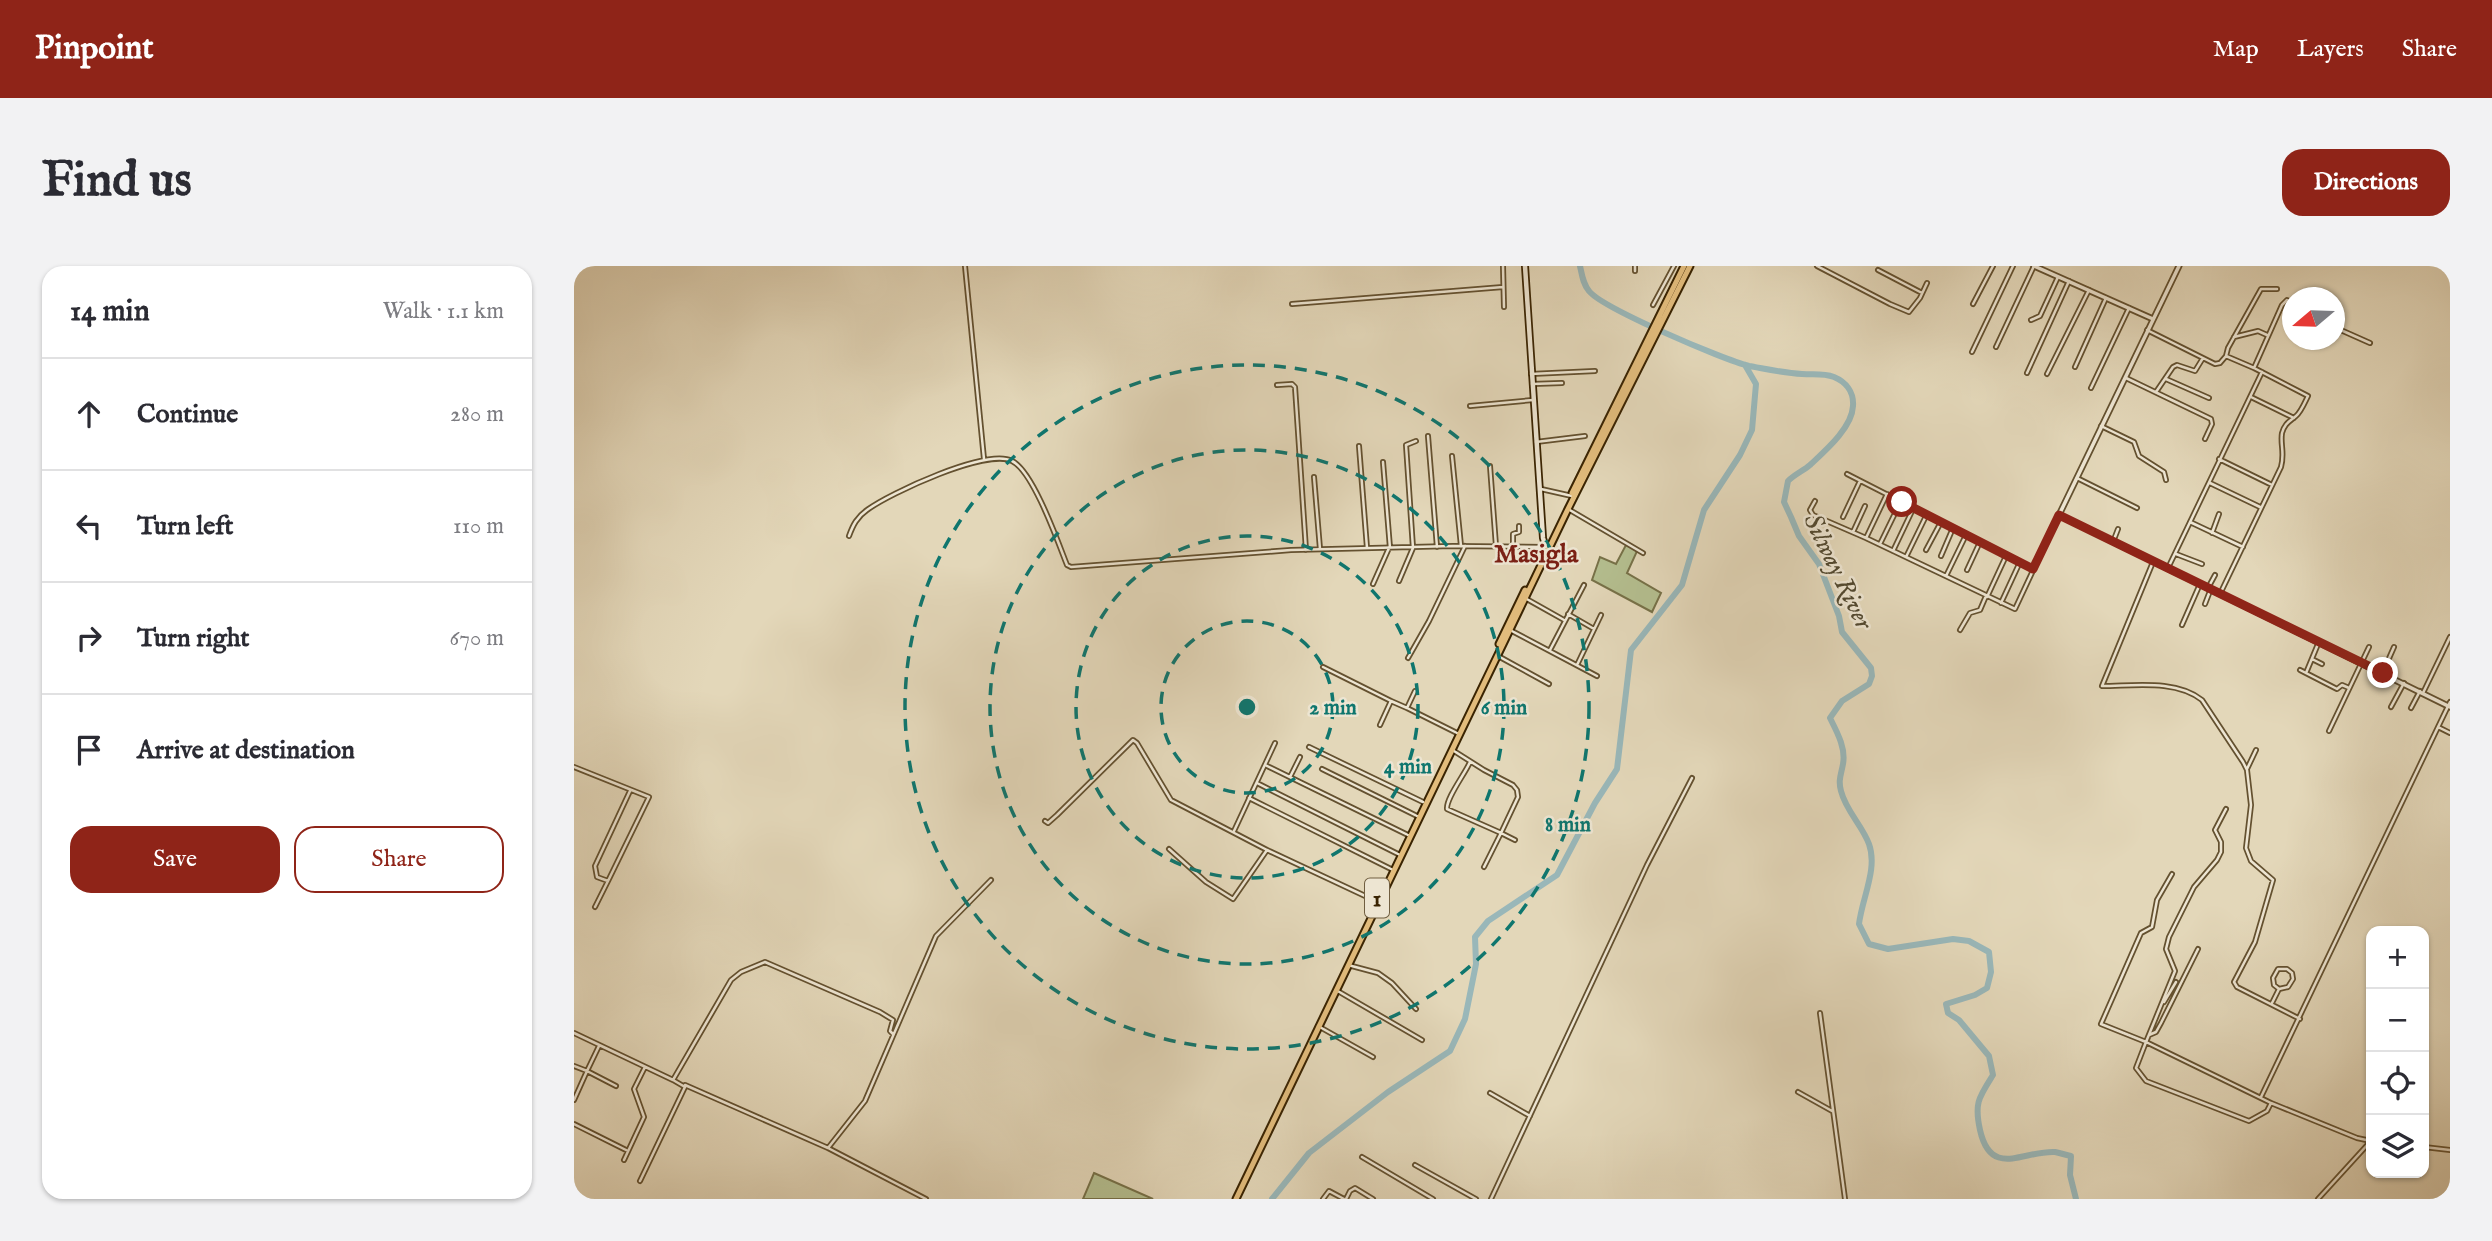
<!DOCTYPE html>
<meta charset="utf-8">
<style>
:root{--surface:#fff;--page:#f2f2f3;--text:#2b2b33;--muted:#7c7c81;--line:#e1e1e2;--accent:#8f2418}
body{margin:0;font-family:"IM FELL English",serif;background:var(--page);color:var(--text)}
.controls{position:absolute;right:21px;bottom:21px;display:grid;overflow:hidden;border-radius:14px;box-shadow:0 2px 5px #0004}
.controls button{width:63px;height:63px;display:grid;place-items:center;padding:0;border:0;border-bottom:2px solid var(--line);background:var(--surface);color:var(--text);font:35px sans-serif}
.compass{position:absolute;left:1708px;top:21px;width:63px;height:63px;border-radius:50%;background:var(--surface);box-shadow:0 2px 5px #0004;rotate:251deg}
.stop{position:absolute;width:21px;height:21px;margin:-16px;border:5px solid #8f2418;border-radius:50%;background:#fff}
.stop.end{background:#8f2418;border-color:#fff;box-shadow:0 2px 7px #0008}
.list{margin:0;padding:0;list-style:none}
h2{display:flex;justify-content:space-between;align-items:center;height:91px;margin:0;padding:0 28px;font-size:30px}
h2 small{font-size:23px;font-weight:400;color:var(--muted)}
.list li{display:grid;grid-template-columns:46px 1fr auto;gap:21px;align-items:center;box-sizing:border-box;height:112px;padding:0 28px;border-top:2px solid var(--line)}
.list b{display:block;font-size:26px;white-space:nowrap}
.list em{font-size:23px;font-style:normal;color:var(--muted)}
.actions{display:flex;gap:14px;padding:21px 28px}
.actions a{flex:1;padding:16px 0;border:2px solid var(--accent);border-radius:21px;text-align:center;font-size:24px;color:var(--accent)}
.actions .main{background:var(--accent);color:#fff}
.icon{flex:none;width:38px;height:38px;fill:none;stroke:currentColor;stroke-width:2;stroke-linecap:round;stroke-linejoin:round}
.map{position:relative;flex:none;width:1876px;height:933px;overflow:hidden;border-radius:21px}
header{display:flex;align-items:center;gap:42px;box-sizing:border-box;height:98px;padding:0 35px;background:var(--accent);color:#fff}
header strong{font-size:33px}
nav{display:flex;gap:38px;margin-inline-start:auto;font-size:24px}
.intro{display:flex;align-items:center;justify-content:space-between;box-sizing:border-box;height:168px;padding:0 42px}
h1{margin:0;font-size:49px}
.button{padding:18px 32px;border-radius:21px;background:var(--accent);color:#fff;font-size:24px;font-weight:700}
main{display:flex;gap:42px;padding:0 42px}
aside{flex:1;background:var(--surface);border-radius:21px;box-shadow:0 2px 5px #0004}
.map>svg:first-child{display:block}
.green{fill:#b4be8f;stroke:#777148;stroke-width:2}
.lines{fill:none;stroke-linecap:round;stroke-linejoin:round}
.river{stroke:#99b7b9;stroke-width:6}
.minor-casing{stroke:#645130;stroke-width:6}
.tertiary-casing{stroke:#645130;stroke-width:7}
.secondary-casing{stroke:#3a2402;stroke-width:8}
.trunk-casing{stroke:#3a2402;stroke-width:9}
.minor{stroke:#ede5d2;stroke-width:2.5}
.tertiary{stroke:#ede5d2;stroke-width:3.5}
.secondary{stroke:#ede5d2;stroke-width:4.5}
.trunk{stroke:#e2bc7c;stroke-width:5}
.route{stroke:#8f2418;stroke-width:9}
.ring{fill:none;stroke:#0f766e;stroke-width:3.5;stroke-dasharray:12 9}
.labels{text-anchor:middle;stroke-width:5;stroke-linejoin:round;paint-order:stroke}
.shield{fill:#ede5d2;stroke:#705e40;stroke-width:2}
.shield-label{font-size:23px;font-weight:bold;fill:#3a2402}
.neighbourhood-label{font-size:26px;font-weight:bold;fill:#7a1f14;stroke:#ede5d2}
.water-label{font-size:26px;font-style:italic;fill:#524930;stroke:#ede5d2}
.centre{fill:#0f766e;stroke:#ede5d2;stroke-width:3.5}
.ring-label{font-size:21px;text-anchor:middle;font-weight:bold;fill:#0f766e;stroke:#ede5d2;stroke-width:5;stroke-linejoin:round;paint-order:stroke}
</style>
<header>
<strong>Pinpoint</strong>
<nav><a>Map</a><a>Layers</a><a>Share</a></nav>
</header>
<div class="intro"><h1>Find us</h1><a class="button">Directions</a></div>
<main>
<aside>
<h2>14 min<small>Walk · 1.1 km</small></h2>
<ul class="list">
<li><svg class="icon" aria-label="ahead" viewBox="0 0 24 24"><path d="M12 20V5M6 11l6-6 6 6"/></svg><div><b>Continue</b></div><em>280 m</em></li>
<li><svg class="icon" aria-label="left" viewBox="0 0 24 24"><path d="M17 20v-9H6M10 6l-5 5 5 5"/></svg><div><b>Turn left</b></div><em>110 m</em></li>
<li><svg class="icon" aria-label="right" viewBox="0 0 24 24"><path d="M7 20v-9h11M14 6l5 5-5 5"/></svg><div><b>Turn right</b></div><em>670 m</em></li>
<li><svg class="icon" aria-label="arrive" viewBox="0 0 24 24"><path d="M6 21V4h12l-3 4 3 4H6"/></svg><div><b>Arrive at destination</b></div></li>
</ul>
<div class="actions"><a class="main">Save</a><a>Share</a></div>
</aside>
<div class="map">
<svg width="1876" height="933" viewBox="0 0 1876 933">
<rect width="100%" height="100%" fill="#e3d7b9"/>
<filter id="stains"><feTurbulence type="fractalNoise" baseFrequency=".00286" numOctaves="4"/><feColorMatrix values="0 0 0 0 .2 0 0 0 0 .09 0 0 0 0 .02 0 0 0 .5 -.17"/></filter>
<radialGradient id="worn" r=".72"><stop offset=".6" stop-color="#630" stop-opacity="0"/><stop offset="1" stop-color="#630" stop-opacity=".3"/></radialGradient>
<path class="green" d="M1053,277l11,6 -11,24 34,20 -9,19 -60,-32 8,-23 16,7z
M520,907l59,26h-70z"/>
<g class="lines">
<path class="river" d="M1006,0c2,9 3,18 9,25 13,17 135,69 160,75 17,3 35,7 53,8 11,1 21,-1 32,3 12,5 20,15 19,29 -1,22 -28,45 -43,59 -7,6 -15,9 -22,16l-4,21 7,15 8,19 20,28 20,52 3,16 29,36 1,8 -3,8 -27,17 -12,17c7,14 16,30 13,46 -2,11 -5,16 -2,27 5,20 21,34 28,53 9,25 -7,54 -10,80l10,20 19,5 65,-10 16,2 20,11 2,20 -4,16 -12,7 -29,9 2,9 11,7 30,36 4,19c-14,22 -19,28 -13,55 11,49 44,20 75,22 5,1 11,3 16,4l-1,19 6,24
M698,933l37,-46 79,-61 62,-41 15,-32 11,-55 -1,-27 13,-16 69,-46 38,-72 22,-34 14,-119 51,-65 22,-75 36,-55 12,-25 4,-46 -11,-19"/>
<defs>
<path id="minor" d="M391,0l19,193
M929,0l1,41
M1061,0v5
M1243,0l73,38 19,8 11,-14 7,-15
M1304,4l44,23
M718,38l211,-17
M1399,38l20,-38
M1079,39l21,-39
M1457,54l9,-4 18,-39
M1760,61l36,16
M1573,64l68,34 5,-1 6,-7
M1660,71l24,-6 9,4
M1422,81l38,-81
M1398,86l41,-86
M1501,101l31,-69
M1680,102l-28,-12 2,-8 33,-59h16
M1453,107l42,-92
M957,108l64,-3
M1473,108l42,-84
M1552,112l85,41 1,5 -7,15
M1592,113l43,19
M958,118l30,-1
M703,119l15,-1 3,3 11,163
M1517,122l38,-80
M1582,126l17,-25 4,-2 18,6 8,-13
M1677,131l43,21
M896,140l63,-6
M1527,160l33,16 5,14 25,16 2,8
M854,170l9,111
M962,176l49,-6
M785,180l8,102
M878,190l9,90
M1645,193l53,26
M809,196l7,86
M916,200l6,80
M1273,208l186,95
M740,211l6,72
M1503,212l60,30
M1636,217l50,24
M967,223l31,7
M1241,235l-5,9 3,5 53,23 149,71 44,-94
M994,243l75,44
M1269,251l17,-36
M1616,256l53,25
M1279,266l12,-26
M1638,267l7,-19
M275,270c4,-11 8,-19 18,-26 23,-17 120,-62 145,-49 21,10 46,81 55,104l4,2 220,-17 162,-4 93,1
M1292,272l21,-44
M1539,276l5,-13
M1306,278l21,-43
M939,280v-12l6,-2v-6
M839,282l-7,-103 10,-4
M1352,284l15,-28
M1319,285l20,-42
M1602,288l26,10
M1367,290l12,-28
M1332,291l20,-41
M1579,296l-51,124c31,0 74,-7 100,14l41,62 4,8 4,35 -5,43 5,13 22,19 -18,62 -21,40 3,5 63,32
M1594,302l94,-196
M1393,304l13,-28
M1372,310l20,-41
M825,315l14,-33
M799,318l16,-36
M1634,322l7,-13
M1646,328l61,-127c4,-14 -1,-23 1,-34 3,-10 7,-11 14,-17 5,-4 9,-14 12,-20l-54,-28 28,-63 5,-5 5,3
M1413,331l19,-41
M951,332l39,22
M1427,337l19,-41
M1631,338l5,-13
M994,348l26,15
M1608,359l18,-41
M936,364l87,46
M1386,364l10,-17 10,-3 6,-14
M976,384l34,-65
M924,390l51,28
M834,392l21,-37 36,-75
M1738,393l10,5
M1003,399l24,-50
M749,401l68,34
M1726,404l37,19 5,-4 7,3
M1809,406l11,-25
M1732,407l12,-29
M1849,427l27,-56
M1817,441l13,-24
M833,442l50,25
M1837,442l9,-17
M806,459l11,-24 16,7 8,-17
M1864,461l12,6
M1755,465l40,-84
M735,481l114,55
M880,485l30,19 29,15 4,5 1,7 -17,36 -54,-24c-1,-11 18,-35 23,-47
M691,499l145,71
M0,501l75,30 -41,84 -11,-4 -2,-11 35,-75
M748,503l97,48
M1673,503l9,-19
M716,511l10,-20
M683,517l143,72
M675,532l144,72
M1652,543l-11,21 6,12v10l-4,8 -23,27 -25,50 -3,12 9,22 -29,71 125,61 86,35 14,3
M471,555l3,2 9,-8 76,-75 4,3 34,57 96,50
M660,565l41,-88
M595,583l37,33 27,17 34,-49 111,52
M910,601l17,-34 14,7
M1598,608l-15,26 -5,27 -11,6 -40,91 45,18 -10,26 10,13 103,40 18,-10 4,-8
M21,641l13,-26
M774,699l30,8 14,10 24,26
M762,724l86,50
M1590,736l12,-20
M1698,737l7,-14 9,-2 5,-8 -1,-6 -5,-4h-9l-5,9 1,7 5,4
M1246,747l25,186
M744,760l55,31
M0,767l99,47 58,-100 10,-8 24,-10 115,50 13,8 -3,11 3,3
M1575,769l7,-3 5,-9 37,-74
M0,800l13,5 12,-25
M111,819l143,63 98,51
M1224,826l34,19
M916,827l40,23
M1687,831l189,-395
M0,834l13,-29 29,15
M0,858l54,27
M1850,881l26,3
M254,882l37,-47 71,-165 55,-56
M788,891l71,42
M50,894l20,-43 -10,-28 11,-22
M841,899l61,34
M66,915l45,-94 -12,-7
M749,933l6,-8 15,8
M772,933l4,-8 5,-3 18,11
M917,933l156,-334 45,-87
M1744,933l52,-57"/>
<path id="tertiary" d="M1460,0l119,53
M1605,0l-120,249 391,192"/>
<path id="secondary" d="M951,0l18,272 2,7 4,3"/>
<path id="trunk" d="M998,227l112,-227
M925,378l26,-54
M662,933l332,-690 122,-243"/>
</defs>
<use href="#minor" class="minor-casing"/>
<use href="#tertiary" class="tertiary-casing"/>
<use href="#secondary" class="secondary-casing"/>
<use href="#trunk" class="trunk-casing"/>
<use href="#minor" class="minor"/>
<use href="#tertiary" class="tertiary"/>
<use href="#secondary" class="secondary"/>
<use href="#trunk" class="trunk"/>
</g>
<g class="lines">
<path class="route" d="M1328,236l131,67 26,-54 324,158"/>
</g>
<g class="ring">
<circle cx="673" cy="441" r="86"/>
<circle cx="673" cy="441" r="171"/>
<circle cx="673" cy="441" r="257"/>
<circle cx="673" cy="441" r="342"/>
</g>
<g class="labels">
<rect class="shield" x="791" y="612.5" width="24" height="39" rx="5"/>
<g class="shield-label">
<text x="803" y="640">1</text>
</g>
<g class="neighbourhood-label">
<text x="962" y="296">Masigla</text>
</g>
<g class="water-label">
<text transform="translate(1265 305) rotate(64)" y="9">Silway River</text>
</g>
</g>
<circle cx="673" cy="441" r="10" class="centre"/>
<g class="ring-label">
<text x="759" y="448">2 min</text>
<text x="930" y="448">6 min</text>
<text x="834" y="507">4 min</text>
<text x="994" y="565">8 min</text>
</g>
<rect width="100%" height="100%" filter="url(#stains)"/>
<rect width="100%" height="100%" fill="url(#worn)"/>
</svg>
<div class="controls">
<button>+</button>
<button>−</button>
<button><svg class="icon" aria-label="locate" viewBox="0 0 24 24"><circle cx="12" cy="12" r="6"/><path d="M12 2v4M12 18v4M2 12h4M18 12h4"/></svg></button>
<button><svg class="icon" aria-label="layers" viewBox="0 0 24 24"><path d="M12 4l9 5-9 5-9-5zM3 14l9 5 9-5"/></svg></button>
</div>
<svg class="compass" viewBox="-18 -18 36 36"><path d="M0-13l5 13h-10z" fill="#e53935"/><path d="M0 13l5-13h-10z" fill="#7c7c81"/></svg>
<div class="stop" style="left:1328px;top:236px"></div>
<div class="stop end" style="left:1809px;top:407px"></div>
</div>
</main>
